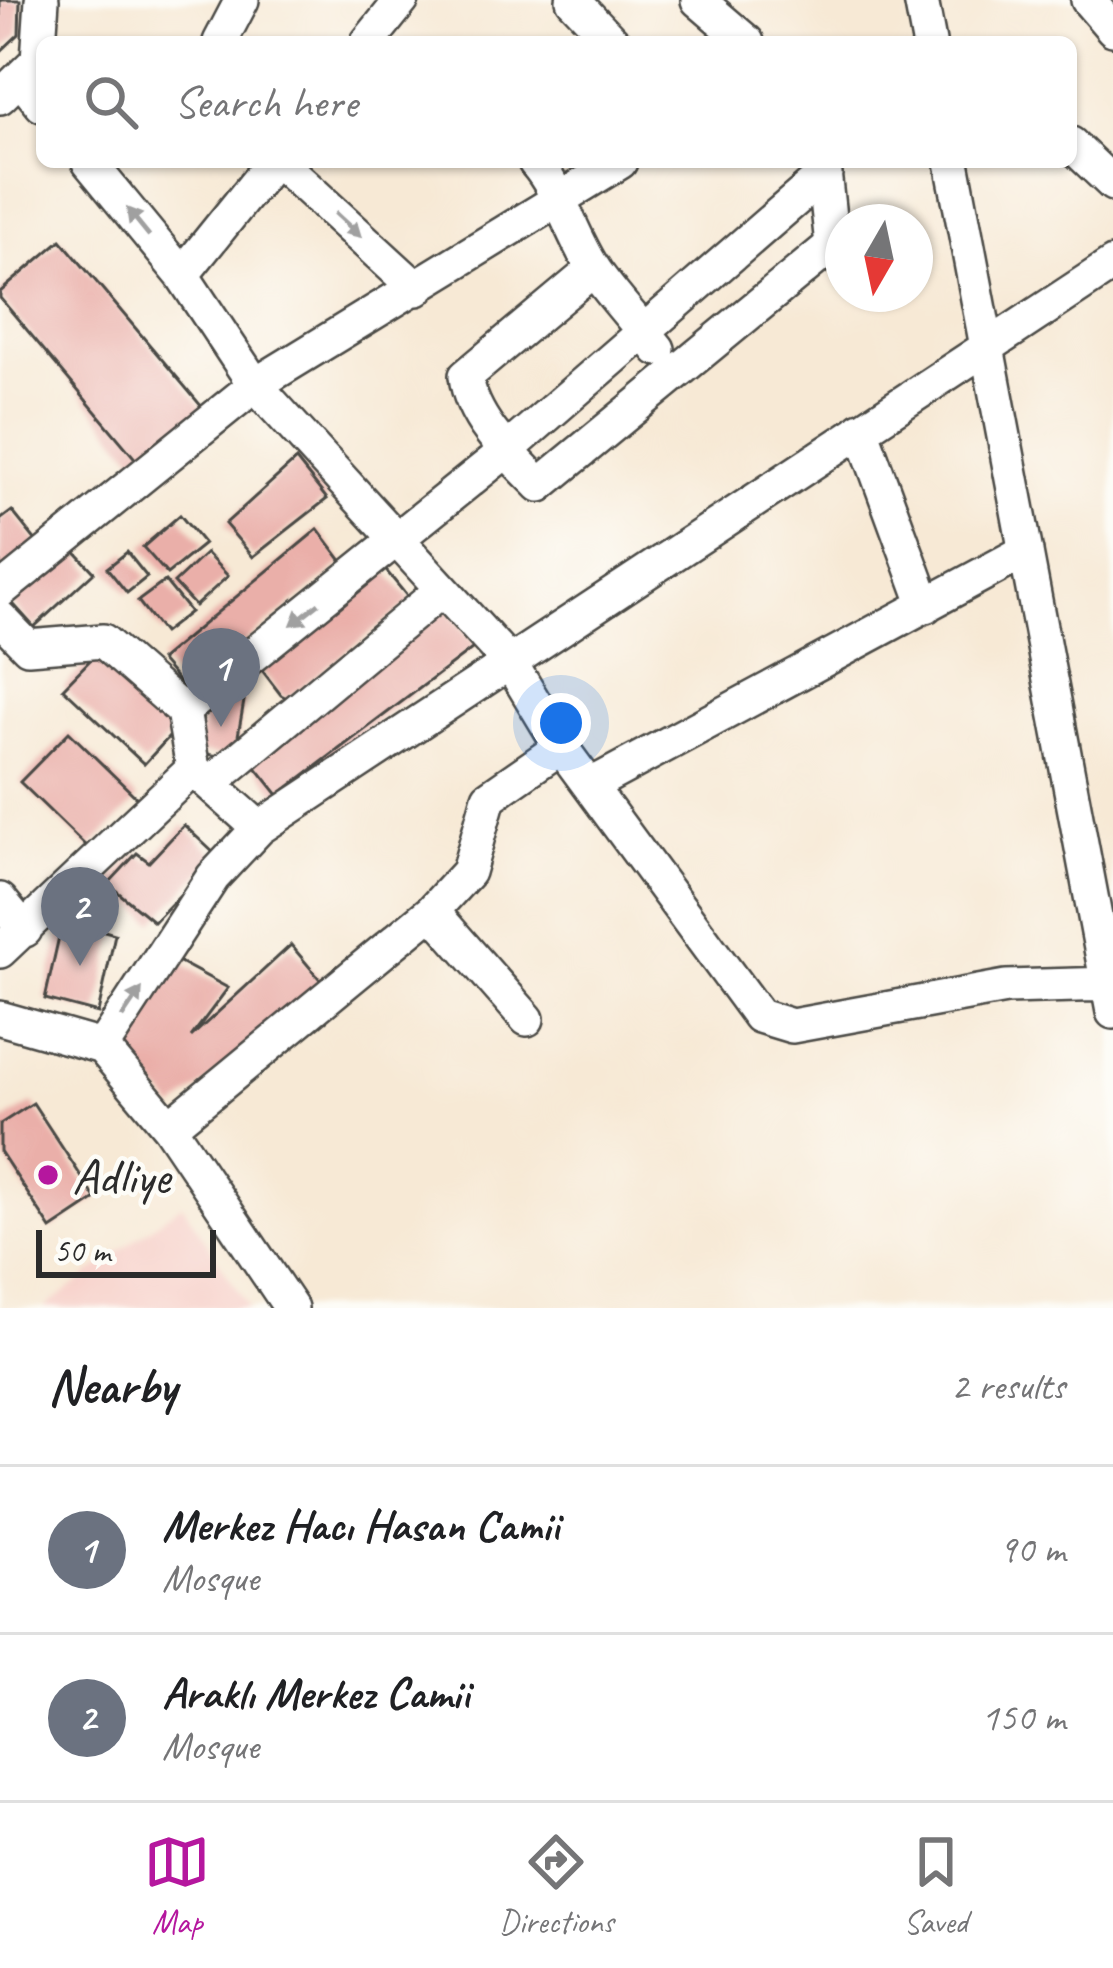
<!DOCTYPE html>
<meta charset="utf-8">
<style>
:root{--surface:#fff;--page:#f6f6f6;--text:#202124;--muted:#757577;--line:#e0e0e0;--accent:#b5179e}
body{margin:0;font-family:Caveat,sans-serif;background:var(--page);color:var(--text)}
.compass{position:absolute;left:825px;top:204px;width:108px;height:108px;border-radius:50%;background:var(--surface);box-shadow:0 3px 9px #0004;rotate:189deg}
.scale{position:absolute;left:36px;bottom:30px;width:180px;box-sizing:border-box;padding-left:12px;border:6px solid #2b2b2b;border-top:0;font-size:33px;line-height:42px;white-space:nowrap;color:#2b2b2b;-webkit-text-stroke:9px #fdfcf7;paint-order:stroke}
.you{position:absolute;left:561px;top:723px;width:42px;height:42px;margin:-30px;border:9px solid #fff;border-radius:50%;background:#1a73e8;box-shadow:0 0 0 18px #1a73e833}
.badge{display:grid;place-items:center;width:78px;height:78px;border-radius:50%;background:var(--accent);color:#fff;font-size:39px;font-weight:700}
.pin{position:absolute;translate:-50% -99px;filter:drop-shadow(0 3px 6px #0008)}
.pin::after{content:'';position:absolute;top:63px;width:42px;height:36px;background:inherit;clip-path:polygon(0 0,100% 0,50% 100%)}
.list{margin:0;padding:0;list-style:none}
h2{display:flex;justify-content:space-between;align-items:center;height:156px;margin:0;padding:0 48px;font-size:51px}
h2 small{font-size:39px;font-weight:400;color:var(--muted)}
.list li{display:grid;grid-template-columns:78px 1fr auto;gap:36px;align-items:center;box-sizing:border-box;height:168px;padding:0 48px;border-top:3px solid var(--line)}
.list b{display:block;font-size:45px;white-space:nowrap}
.list p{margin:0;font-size:39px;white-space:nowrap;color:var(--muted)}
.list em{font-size:39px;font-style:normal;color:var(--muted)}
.icon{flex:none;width:66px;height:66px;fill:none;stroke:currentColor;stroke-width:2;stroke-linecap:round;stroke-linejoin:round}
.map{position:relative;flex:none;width:1113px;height:1308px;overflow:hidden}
.search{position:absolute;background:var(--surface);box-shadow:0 3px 9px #0004;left:36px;right:36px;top:36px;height:132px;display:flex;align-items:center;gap:30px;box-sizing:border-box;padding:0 42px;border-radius:18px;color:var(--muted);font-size:45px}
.sheet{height:492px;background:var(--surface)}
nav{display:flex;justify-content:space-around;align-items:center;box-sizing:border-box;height:168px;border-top:3px solid var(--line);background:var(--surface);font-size:33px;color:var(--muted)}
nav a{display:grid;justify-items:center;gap:6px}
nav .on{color:var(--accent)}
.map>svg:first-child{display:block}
.built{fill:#f7d0c9}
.building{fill:#eaafa9}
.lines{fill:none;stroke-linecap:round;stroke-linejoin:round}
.minor-casing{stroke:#4a4844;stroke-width:38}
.minor{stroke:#fff;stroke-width:33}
.oneway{fill:#a0a0a0}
.poi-dot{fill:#b5179e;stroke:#fdfcf7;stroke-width:4.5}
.labels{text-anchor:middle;stroke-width:9;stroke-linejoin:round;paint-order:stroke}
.poi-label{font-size:51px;fill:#2b2b2b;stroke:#fdfcf7;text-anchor:start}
</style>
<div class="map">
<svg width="1113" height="1308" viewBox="0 0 1113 1308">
<rect width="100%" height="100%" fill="#fdfcf7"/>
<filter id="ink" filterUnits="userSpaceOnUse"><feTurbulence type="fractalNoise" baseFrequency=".00833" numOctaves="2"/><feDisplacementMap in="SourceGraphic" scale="24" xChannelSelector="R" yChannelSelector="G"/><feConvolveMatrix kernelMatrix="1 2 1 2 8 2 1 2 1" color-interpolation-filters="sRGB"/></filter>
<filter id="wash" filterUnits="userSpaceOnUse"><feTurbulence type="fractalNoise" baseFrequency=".004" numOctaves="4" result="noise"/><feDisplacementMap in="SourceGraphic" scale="48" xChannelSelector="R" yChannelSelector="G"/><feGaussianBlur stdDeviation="2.7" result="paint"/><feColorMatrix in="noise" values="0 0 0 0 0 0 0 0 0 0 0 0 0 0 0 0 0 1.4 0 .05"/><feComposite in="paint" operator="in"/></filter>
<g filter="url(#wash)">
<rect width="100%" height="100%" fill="#f7e9d5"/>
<path class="built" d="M182,1204l67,104h-205z"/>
<g id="blocks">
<path class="building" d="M0,0h20l-1,34 -19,18z
M61,240l147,174 -65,54 -143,-170v-6z
M296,460l31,39 -74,58 -28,-33z
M12,511l29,36 -41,33v-60z
M180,515l24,29 -37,30 -24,-27z
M318,529l25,33 -157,128 -26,-30z
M66,542l28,30 -60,55 -28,-31z
M127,552l20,25 -20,16 -20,-25z
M206,553l22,23 -33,30 -21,-23z
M379,562l32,39 -124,97 -6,-3 -23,-30z
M165,581l25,31 -27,21 -25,-32z
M446,606l30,40 -198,149 -31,-39z
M101,649l80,75 -37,40 -81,-76z
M207,695l37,6 -10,58 -37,-7z
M69,732l69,67 -49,50 -69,-67z
M184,825l33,31 -63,66 -46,-38 29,-31 12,9z
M63,919l52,15 -17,79 -53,-14z
M291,945l32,38 -148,126 -57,-69 26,-27 32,-53 52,28 -37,49z
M33,1103l63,96 -45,30 -51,-78v-27z"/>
</g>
</g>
<g filter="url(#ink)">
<use href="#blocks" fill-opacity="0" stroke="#4a4844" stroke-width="3"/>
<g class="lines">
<defs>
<path id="minor" d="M573,0l40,42
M698,0l49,42
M921,0l8,42
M1088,0l25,29
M220,42l22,-42
M368,42l34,-42
M38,60l4,-60
M20,78l22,27
M0,97l38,-37
M1071,144l42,40
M89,162l93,113 73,110 256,279 50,83 -72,50 -21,75 -36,39 -263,216 -67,-80
M279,162l138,127
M535,162c25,28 36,72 58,106 19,28 44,54 65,81
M952,162l161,850
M594,269l-128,107c5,43 44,79 74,109l292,-240 -9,-83
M182,275l91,-113
M861,429l65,177
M0,591l255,-206 365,-223
M0,618l28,29 75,-6 80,70
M561,747l198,269 33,10 214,-39 107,-3
M210,783l232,-193
M593,784l433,-233
M259,828l-66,-59 -10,-58 323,-260 319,-277
M0,900l25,30
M432,911l95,108
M0,951l193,-182
M0,1018l102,29 111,-170 46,-49 854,-564
M169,1127l122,181"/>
</defs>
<use href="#minor" class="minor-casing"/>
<use href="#minor" class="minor"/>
</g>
<defs><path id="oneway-solid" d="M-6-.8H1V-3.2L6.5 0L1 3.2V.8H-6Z" transform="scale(3)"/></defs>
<g class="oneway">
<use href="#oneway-solid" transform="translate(138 222) rotate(-129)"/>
<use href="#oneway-solid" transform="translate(348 225) rotate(43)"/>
<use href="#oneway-solid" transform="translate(305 614) rotate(142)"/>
<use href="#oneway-solid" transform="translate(132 1003) rotate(-56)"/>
</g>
</g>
<circle class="poi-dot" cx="48" cy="1175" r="12"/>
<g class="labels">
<g class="poi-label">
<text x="72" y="1193">Adliye</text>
</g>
</g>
</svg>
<svg class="compass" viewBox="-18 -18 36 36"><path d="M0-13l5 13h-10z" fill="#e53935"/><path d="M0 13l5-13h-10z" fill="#757577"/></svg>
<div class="scale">50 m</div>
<div class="you"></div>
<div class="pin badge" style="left:221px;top:727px;background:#6b7280">1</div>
<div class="pin badge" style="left:80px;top:966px;background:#6b7280">2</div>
<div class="search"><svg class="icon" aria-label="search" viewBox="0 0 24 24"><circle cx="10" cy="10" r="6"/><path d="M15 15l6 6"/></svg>Search here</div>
</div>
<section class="sheet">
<h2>Nearby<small>2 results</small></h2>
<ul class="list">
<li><span class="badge" style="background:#6b7280">1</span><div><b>Merkez Hacı Hasan Camii</b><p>Mosque</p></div><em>90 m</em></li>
<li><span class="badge" style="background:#6b7280">2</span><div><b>Araklı Merkez Camii</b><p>Mosque</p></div><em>150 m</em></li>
</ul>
</section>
<nav>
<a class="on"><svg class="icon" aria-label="map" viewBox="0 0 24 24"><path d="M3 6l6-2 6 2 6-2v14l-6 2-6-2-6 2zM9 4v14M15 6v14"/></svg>Map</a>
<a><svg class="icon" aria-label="directions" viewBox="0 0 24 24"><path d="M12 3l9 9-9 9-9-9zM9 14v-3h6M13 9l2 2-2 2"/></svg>Directions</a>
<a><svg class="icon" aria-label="saved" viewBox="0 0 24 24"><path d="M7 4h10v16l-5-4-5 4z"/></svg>Saved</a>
</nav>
